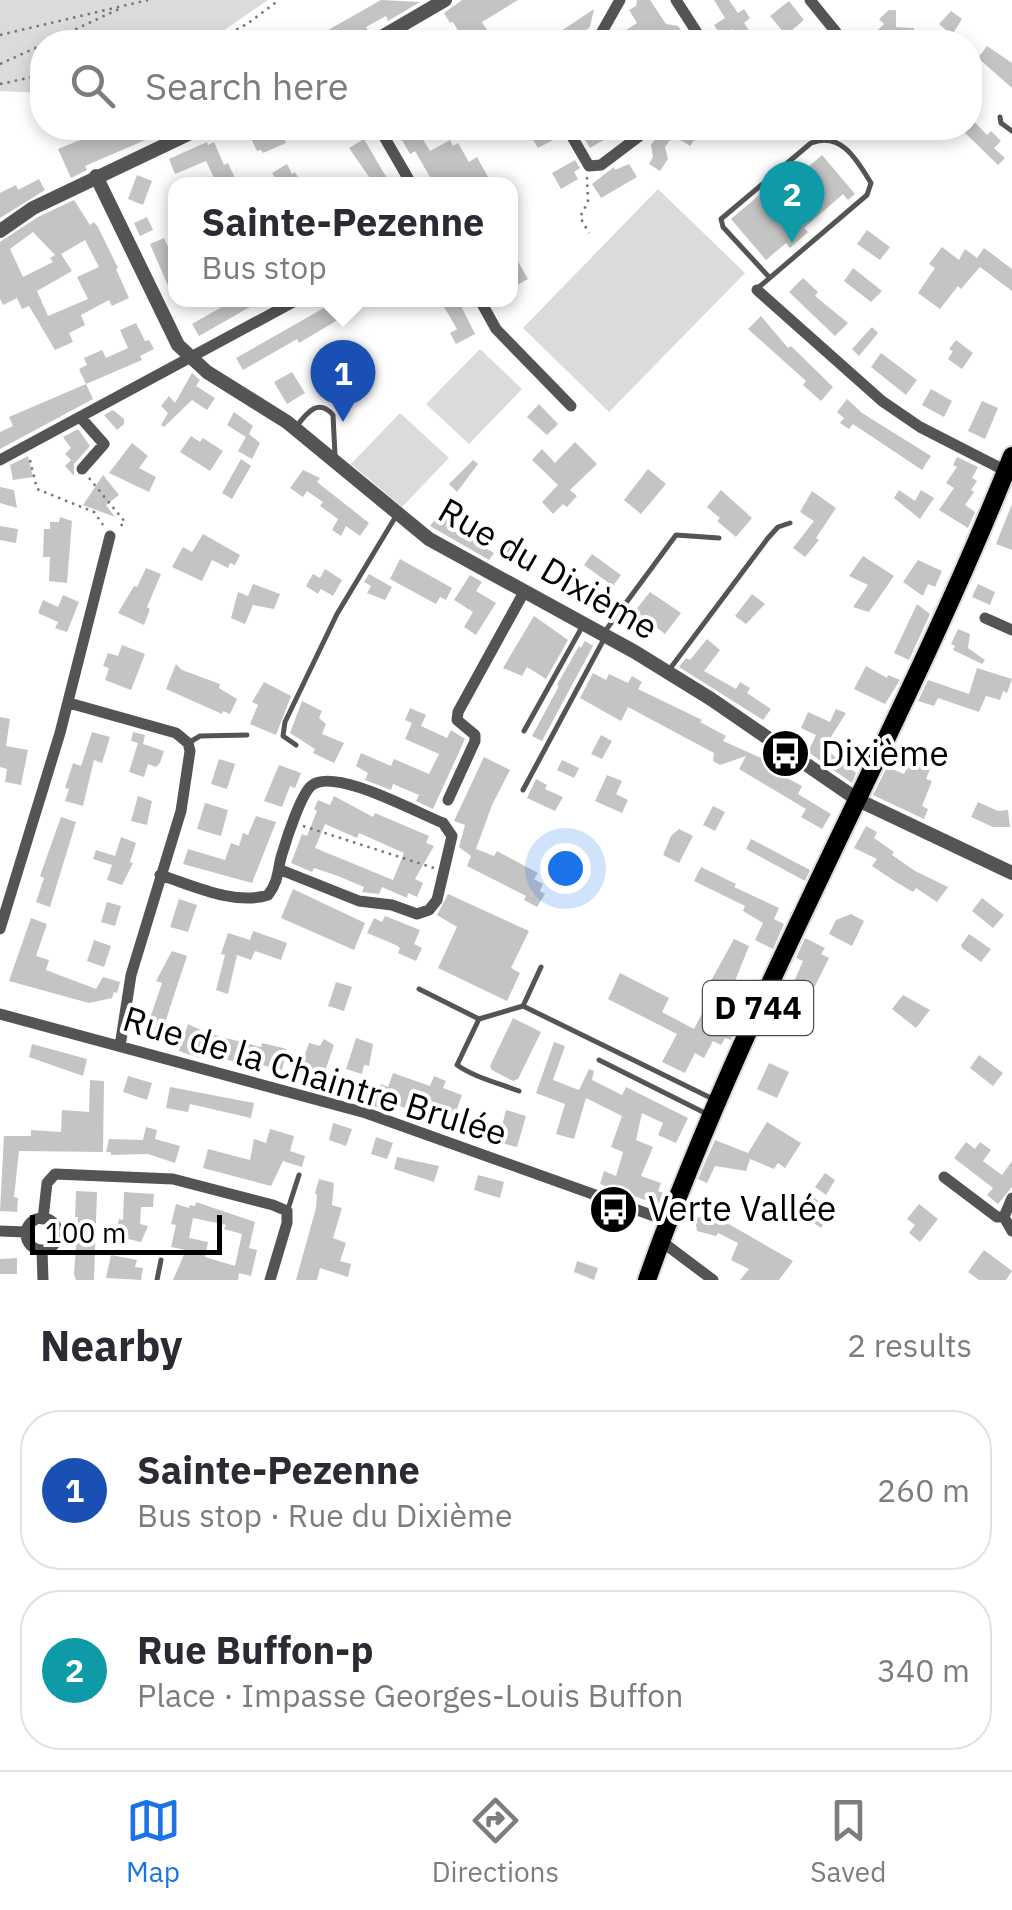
<!DOCTYPE html>
<meta charset="utf-8">
<style>
:root{--surface:#fff;--page:#f2f2f3;--text:#2b2b33;--muted:#7c7c81;--line:#e1e1e2;--accent:#1a73e8}
body{margin:0;font-family:"IBM Plex Sans",sans-serif;background:var(--page);color:var(--text)}
.scale{position:absolute;left:30px;bottom:25px;width:192px;box-sizing:border-box;padding-left:10px;border:5px solid #000;border-top:0;font-size:28px;line-height:35px;white-space:nowrap;color:#000;-webkit-text-stroke:8px #fff;paint-order:stroke}
.you{position:absolute;left:565px;top:868px;width:35px;height:35px;margin:-25px;border:8px solid #fff;border-radius:50%;background:#1a73e8;box-shadow:0 0 0 15px #1a73e833}
.badge{display:grid;place-items:center;width:65px;height:65px;border-radius:50%;background:var(--accent);color:#fff;font-size:32px;font-weight:700}
.pin{position:absolute;translate:-50% -82px;filter:drop-shadow(0 2px 5px #0008)}
.pin::after{content:'';position:absolute;top:52px;width:35px;height:30px;background:inherit;clip-path:polygon(0 0,100% 0,50% 100%)}
.popup{position:absolute;left:168px;top:177px;width:350px;height:130px;box-sizing:border-box;display:grid;place-content:center;border-radius:20px;background:var(--surface);filter:drop-shadow(0 2px 8px #0005);font-size:32px;white-space:nowrap;color:var(--muted)}
.popup b{font-size:38px;color:var(--text)}
.popup::after{content:'';position:absolute;left:50%;top:100%;margin-left:-20px;border:20px solid transparent;border-top-color:var(--surface)}
.list{margin:0;padding:0;list-style:none}
h2{display:flex;justify-content:space-between;align-items:center;height:130px;margin:0;padding:0 40px;font-size:42px}
h2 small{font-size:32px;font-weight:400;color:var(--muted)}
.list li{display:grid;grid-template-columns:65px 1fr auto;gap:30px;align-items:center;box-sizing:border-box;height:160px;margin:0 20px 20px;padding:0 20px;border:2px solid var(--line);border-radius:40px}
.list b{display:block;font-size:38px;white-space:nowrap}
.list p{margin:0;font-size:32px;white-space:nowrap;color:var(--muted)}
.list em{font-size:32px;font-style:normal;color:var(--muted)}
.icon{flex:none;width:55px;height:55px;fill:none;stroke:currentColor;stroke-width:2;stroke-linecap:round;stroke-linejoin:round}
.map{position:relative;flex:none;width:1012px;height:1280px;overflow:hidden}
.search{position:absolute;background:var(--surface);box-shadow:0 5px 15px #0003;left:30px;right:30px;top:30px;height:110px;display:flex;align-items:center;gap:25px;box-sizing:border-box;padding:0 35px;border-radius:40px;color:var(--muted);font-size:38px}
.sheet{height:490px;background:var(--surface)}
nav{display:flex;justify-content:space-around;align-items:center;box-sizing:border-box;height:140px;border-top:2px solid var(--line);background:var(--surface);font-size:28px;color:var(--muted)}
nav a{display:grid;justify-items:center;gap:5px}
nav .on{color:var(--accent)}
.map>svg:first-child{display:block}
.green{fill:#dbdbdb}
.building{fill:#c4c4c4;fill-rule:evenodd}
.lines{fill:none;stroke-linecap:round;stroke-linejoin:round}
.primary-casing{stroke:#dbdbdb;stroke-width:22}
.path{stroke:#767676;stroke-width:2.5;stroke-dasharray:2.5 5;stroke-linecap:butt}
.service{stroke:#545454;stroke-width:5}
.minor{stroke:#545454;stroke-width:11}
.tertiary{stroke:#545454;stroke-width:14}
.primary{stroke:#000;stroke-width:18}
.labels{text-anchor:middle;stroke-width:8;stroke-linejoin:round;paint-order:stroke}
.shield{fill:#fff;stroke:#4c4c4c;stroke-width:2.5}
.shield-label{font-size:32px;font-weight:bold;fill:#000}
.street-label{font-size:35px;fill:#000;stroke:#fff}
.poi-label{font-size:35px;fill:#000;stroke:#fff;text-anchor:start}
</style>
<div class="map">
<svg width="1012" height="1280" viewBox="0 0 1012 1280">
<rect width="100%" height="100%" fill="#fff"/>
<path class="green" d="M0,0h268l-54,37 -23,5h-149v51l-42,-2z
M658,189l87,84 -136,139 -86,-84z
M480,349l42,40 -53,55 -43,-40z
M400,413l49,45 -47,49 -51,-43z"/>
<path class="building" d="M381,0l39,2 -32,19 -2,-5 -20,11 3,5 -8,10h-54z
M462,0h56l-36,22 12,20h-29l-12,-20 -3,1 -6,-10z
M637,0h13l16,24 12,2 8,12 -13,4 -3,-4 -16,-3 -11,7h-35l29,-19 -8,-13 7,-4z
M714,0h15l9,13 6,-4 6,9 -6,5 13,19h-15l-10,-13 -11,7 -7,-11 11,-7z
M789,1l15,19 -18,15 -16,-19z
M594,9l-4,18 -21,15 -8,-11z
M889,10h7v17l18,1 -1,14h-48l19,-18 -5,-5z
M951,11l11,8 -10,16 -13,-11z
M987,46l25,17v25l-34,-30z
M970,117l17,18 4,-4 10,10 -7,7 11,10 -7,7 -38,-37h10z
M98,128h75l-88,38 2,4 -16,8 -13,-29 42,-17z
M246,128h33l7,15 -23,10 -2,-3 -4,1z
M395,128h21l14,23 20,-11 3,6 5,-3 11,19 8,-5 11,20 -14,7h-40l-19,-33 -5,3z
M526,128h32l3,8 -23,12z
M590,128h18l4,7 -22,13 -9,-15z
M683,128h13l2,7 -8,11 -11,-7z
M659,133l11,7 -5,7 3,12 -8,12 -11,-7 4,-7 -2,-12z
M364,139l18,31 9,14h-17l-25,-36z
M207,142l1,3 6,-3 10,23 4,-2 7,15 -5,2 3,4h-16l-11,-23 -31,13 -6,-15z
M822,155l33,39 -7,6 -5,-6 -39,34 4,4 -18,16 -4,-5 -20,17 -35,-41 40,-34 7,8z
M575,160l5,8 -6,4 4,7 -17,10 -9,-16z
M287,164l5,10 3,-2 7,12h-27l3,-2 -6,-9z
M629,164l8,13 -36,21 -9,-14 22,-17 1,3z
M137,175l15,6 -9,24 -15,-6z
M39,179l6,11 -45,28v-25l16,-8 2,5z
M74,200l16,25 4,-3 4,5 20,41 -2,1 13,29 -17,8 -3,-6 -28,15 4,10 -16,8 4,9 -18,8 -26,-44 -7,3 -5,-11 -14,7 -3,-6v-57l38,-25zM33,232l22,23 -5,3 3,4 -30,15 -13,-28zM85,240l14,27 -22,10 11,22 -40,17 -11,-25 35,-20 -11,-17z
M147,217l6,13 -13,6 -6,-13z
M867,230l23,17 -10,13 -23,-16z
M164,238l12,27 -1,37 -25,-58z
M942,247l17,13 6,-11 12,9 7,-10 28,21v22l-32,-24 -19,22 -3,-3 -18,23 -22,-16 17,-25 -6,-4z
M510,248l18,31 -18,10z
M853,268l29,23 -11,11 -27,-21z
M803,278l15,14 -3,4 33,27 -13,13 -46,-44z
M234,300h28l-63,36 -7,-12z
M338,300h32l-21,12 3,4 -9,5 -2,-3 -42,25 -2,-4 -54,31 -7,-12z
M440,300h18l17,34 -19,10 -6,-11 7,-4z
M761,316l27,32 3,-2 42,41 -12,14 -18,-16 3,-4 -58,-52z
M136,323l9,18 4,-1 5,9 -14,7 2,4 -56,24 -7,-15 8,-4 -3,-7 18,-8 4,8 22,-10 -8,-18z
M872,327l6,6 -19,23 -7,-7z
M956,340l17,13 -11,16 -14,-10 5,-8 -4,-2z
M881,353l36,27 -11,15 -35,-28z
M292,372l13,21 -18,11 -13,-22z
M192,373l8,7 -4,6 19,12 -8,12 -15,-10 -28,27 -3,-2 7,-12 -7,-7 8,-10 6,7z
M86,384l7,15 -93,50v-17l13,-6 -4,-9z
M931,389l21,12 -8,16 -22,-12z
M847,399l15,14 69,43 -9,14 -69,-46 -4,5 -9,-6 4,-5 -7,-6z
M982,401l16,7 -13,31 -17,-8z
M539,404l19,20 -11,11 -20,-18z
M113,410l11,9v5l-7,6 -13,-15z
M234,412l19,14 -4,8 11,9 -8,16 -14,-8 8,-14 -19,-12z
M78,429l12,17 -16,18v12l-9,-10 6,-6 -6,-6 6,-6 -8,-11z
M191,436l9,6 3,-4 20,13 -13,20 -30,-19z
M575,442l22,22 -27,26 7,6 -10,11 -4,-3 -10,10 -11,-12 16,-17 -26,-25 10,-11 13,14z
M132,443l16,13 -9,12 17,9 -7,15 -40,-19z
M28,456l5,21 -20,3 -3,-15z
M957,457l21,10 -6,11 5,3 -6,9 3,2 -9,13 10,7 -7,16 -29,-18 15,-22 -8,-5 11,-16 -4,-2z
M241,459l10,7 -19,33 -10,-6z
M473,460l5,4 -21,28 -8,-8z
M648,469l18,15 -25,30 -17,-14z
M303,470l17,8 -3,4 52,41 -9,13 -14,-10 -5,10 -9,-6 6,-11 -18,-13 3,-4 -16,-11 -4,6 -13,-9z
M103,475l16,20 -13,10 9,12 -32,-12z
M0,487l14,3 3,18 -17,-5z
M721,490l31,28 -16,19 -19,-16 3,-3 -13,-11z
M899,490l16,11 6,-11 13,8 -14,21 -26,-21z
M812,491l24,17 -20,30 3,2 -14,17 -12,-9 21,-27 -14,-9z
M1012,504v46l-16,-6z
M444,507l12,8 -9,10 47,28 -5,7 -59,-34z
M60,517l12,4 -5,62 -18,-2 1,-24h-7l1,-28h6v-7h9z
M0,526l18,3 -2,14 -16,-3z
M203,534l37,21 -5,10 -5,-2 -2,5 -16,-8 -10,21 -30,-14 11,-20 9,5z
M508,545l23,14 -8,12 -23,-14z
M592,554l29,21 -8,11 -29,-21z
M863,556l31,20 -25,36 -16,-5 15,-22 -19,-9z
M400,559l52,29 -6,12 -6,-3 -4,7 -46,-25z
M918,560l24,11 -7,16 -7,-3 -5,12 -20,-14z
M146,568l15,6 -14,33 3,2 -6,16 -26,-12 16,-27 3,1z
M325,569l17,11 -9,16 -12,-7 -3,5 -12,-8 7,-12 7,4z
M369,574l23,13 -7,13 -18,-7 4,-7 -7,-4z
M470,575l12,7 -6,9 20,12 -20,32 -12,-8 9,-15 -19,-12z
M253,584l27,10 -6,15 -21,-4 -8,19 -14,-6 7,-26 10,4z
M978,584l17,8 -5,13 -18,-8z
M650,592l31,21 -16,21 -30,-23z
M752,594l13,10 -19,20 -11,-8z
M63,595l16,7 -12,30 -12,-4 3,-6 -20,-9 5,-13 15,7z
M917,604l13,10 -21,46 -15,-7z
M534,616l34,24 -22,39 -19,-12 -5,9 -19,-8z
M958,629l12,5 -2,14 17,12 -3,4 -29,-14 2,-4 -4,-2z
M707,639l13,11 -16,21 32,18 4,-7 10,6 -3,5 24,16 -8,11 -84,-53 7,-9 4,2z
M585,641l8,5 -51,95 -10,-5 27,-50 -2,-1 22,-39 2,2z
M122,645l23,9 -14,36 -26,-10 4,-12 -6,-2 5,-13 10,3z
M176,664l6,6 38,14 -1,4 18,11 -7,15 -7,-3 -1,3 -56,-25z
M866,666l21,12 1,-3 12,5 -15,24 -31,-15z
M977,668l35,11 -5,14 -4,-2 -3,9 -14,-4 -7,16 -41,-14 -4,8 -16,-5 10,-21 41,14z
M593,673l13,7 3,-6 19,9 4,-7 10,6 -4,7 64,31 -2,2 26,14 -3,5 45,20 -2,6 36,19 -4,8 33,20 -9,15 -21,-12 5,-8 -67,-40 7,-13 -26,9 -7,-4 1,-8 -86,-46 -7,14 -41,-23z
M264,682l27,14 -15,39 -26,-11 8,-19 -6,-3z
M302,701l20,10 -3,7 7,6 -4,10 22,9 -10,20 -21,-10 2,-4 -25,-16z
M410,708l16,7 -5,11 26,12 4,-8 14,9 -32,70 -17,-8 3,-6 -26,-11 -2,6 -26,-10 3,-7 -12,-7 5,-13 30,13 3,-7 35,15 10,-20 -34,-15 7,-16 -7,-3z
M836,709l10,4 -22,35 32,25 -4,10 -44,-31 8,-17 -15,-7 7,-16 22,10z
M0,717l10,2 -4,27 22,4 -7,35 -16,-3 2,-13 -7,-2z
M92,732l18,5 -8,26 -8,-3 -11,46 -18,-5 4,-12 -4,-1 8,-25 8,3z
M133,732l12,3 -2,9 21,7 -4,12 -4,4 -8,-3 -4,13 -15,-5 9,-29 -7,-2z
M601,735l11,6 -10,18 -11,-5z
M915,749l20,8 -9,22 6,2 -10,25 6,3 -4,10 -51,-24 14,-28 17,7z
M484,757l26,13 -18,35 -16,44 18,7 3,-5 41,22 -4,6 9,5 -3,7 5,3 -8,13 -13,-7 2,-4 -59,-30 4,-10 -12,-9 6,-22 -11,-4z
M219,759l16,5 -8,25 -16,-5z
M562,760l17,8 -5,10 -17,-8z
M279,765l22,8 -6,15 -5,-2 -8,21 -18,-6z
M607,775l15,6 -6,13 12,6 -6,13 -27,-12z
M536,779l11,6 -2,4 18,8 -8,14 -28,-13z
M138,796l14,5 -5,24 -16,-4z
M334,796l39,21 2,-4 54,23 -3,7 8,3 -19,33 8,4 -6,14 -9,-4 -1,5 -25,-11 -3,7 -17,-2 2,-5 -26,-11 -24,-8 -2,4 -21,-9 11,-29 5,2 10,-25 -3,-2 4,-9 12,5zM325,824l32,14 2,-5 45,20 -11,27 -78,-32z
M978,802l20,9 10,-1 2,17h-17l-22,-10z
M205,803l23,7 -7,26 -24,-7z
M713,806l12,6 -10,19 -12,-6z
M256,816l20,6 -24,61 -69,-19 5,-15 37,11 6,-17 8,3 4,-13 5,2z
M61,817l15,5 -26,85 -14,-5 8,-24 -4,-2z
M866,826l11,6 -3,6 20,14 -2,3 23,16 33,16 -11,15 -21,-14 -3,4 -17,-10 -24,-16 5,-7 -23,-11z
M679,829l14,7 -14,27 -16,-8 8,-19z
M121,837l15,6 -6,19 3,1 -11,22 -15,-5 5,-15 -19,-6 3,-9 19,6z
M751,839l59,31 -5,11 -59,-32z
M701,867l35,17 -2,3 45,21 -5,11 10,5 -11,25 -18,-9 8,-17 -20,-12 2,-5 -51,-25z
M293,889l72,34 -11,27 -73,-32z
M448,894l81,37 -18,37 9,5 -13,28 -69,-33 19,-41 -20,-12z
M982,898l22,17 -11,13 -21,-17z
M179,899l18,6 -9,27 -18,-5z
M107,902l14,4 -6,20 -14,-4z
M851,914l13,7 -12,25 -23,-12 7,-14z
M385,916l35,14 -6,14 8,4 -6,13 -18,-8 2,-5 -4,-3 -29,-12 7,-15 8,4z
M31,918l16,6 -11,32 13,4 -3,10 50,19 7,-12 17,5 -3,11 -3,-1 -2,6 -23,5 -80,-22z
M253,931l34,12 -6,17 -26,-9 -4,9 -14,-5 -9,39 -12,-4 9,-35 -4,-1 7,-21 22,7z
M969,934l22,15 -10,13 -19,-14 -1,-3z
M805,938l20,10 -4,6 8,4 -26,52 -18,-8 18,-41 -7,-3z
M734,939l15,7 -21,52 -21,-10z
M94,940l17,6 -7,21 -17,-6z
M172,951l15,5 -25,76 -15,-5 15,-44 -6,-2z
M620,973l49,25 -7,14 32,17 7,-14h6l29,14 -5,11 -6,-2 -4,7 -8,-4 -9,17 -9,-5 -10,20 -23,-11 15,-28 -69,-35z
M336,982l16,5 -8,24 -16,-5z
M903,995l27,15 -14,18 -24,-19z
M513,1018l28,14 -23,47 -5,2 -21,-11 -2,-4z
M188,1024l19,9 54,14 1,-4 25,6 -5,21 -41,-10 -1,3 -40,-10 -1,5 -20,-7z
M356,1038l17,6 -4,22 -5,-1 -2,9 -16,-5z
M324,1039l10,6 -10,29 -23,-9 8,-22 11,3z
M554,1042l11,4 -12,34 26,10 10,-21 5,2 -2,9 30,15 4,-8 62,31 -12,25 -18,-8 5,-12 -21,-10 -6,27 17,7 -12,29 20,7 -3,8 8,3 -4,12 -62,-22 4,-13 12,5 7,-24 -12,-5 11,-31 -36,-18 -12,41 -18,-5 9,-30 -29,-11z
M32,1044l55,15 -4,17 -54,-19z
M979,1055l24,18 -10,13 -23,-18z
M769,1063l20,9 -12,26 -20,-9z
M393,1073l37,13 4,-10 12,5 -3,7 19,7 -8,22 -38,-13 -3,7 -26,-10 -3,8 -11,-3 8,-22 7,3z
M128,1076l24,7 -5,17 -24,-8z
M90,1080l14,1 -1,71 -84,-1 -5,46 4,1 -1,14 -17,-1 4,-75h27v-6l30,2 1,-22 27,2z
M170,1087l84,16 -3,15 -61,-14 -2,8 -22,-4z
M506,1110l20,6 -9,31 -19,-5z
M767,1122l34,21 -16,25 -7,-5 -4,6 -24,-10 -4,12 -31,-5 -8,17 -9,-4 17,-39 33,13z
M333,1123l19,6 -6,17 -17,-6z
M146,1127l11,3 -2,9 25,7 -5,17 -27,-9 -37,1v-3h-5l3,-13 34,1z
M270,1129l24,7 -4,15 15,5 -3,11 -19,-6 -12,25 -68,-18 5,-19 42,11 4,-21 12,4z
M376,1137l17,6 -6,16 -16,-5z
M966,1142l9,7 5,-7 11,8 -8,11 19,14 10,-14v26l-14,17 -11,-9 6,-7 -39,-30z
M397,1157l42,9 -5,16 -40,-13z
M825,1173l10,7 -9,15 -11,-8z
M478,1175l26,7 -4,16 -26,-8z
M319,1179l15,4 -2,22 10,3 -9,30 13,5 -6,18 11,3 -3,13 -28,-9 -3,12h-21l20,-72 1,-13 -2,-2z
M76,1191l21,1 -3,88h-18l-2,-6 4,-57h-3z
M124,1192l30,2 -1,13h-12l-1,17 8,2 -7,16 -26,-6 4,-17 4,1z
M813,1197l19,14 -11,17 -20,-14z
M196,1202l59,20 -6,26 8,2 -6,26 -12,-3 -1,7h-65l13,-30 -15,-3 5,-22 -5,-1 5,-20 13,4 1,-3 5,1zM193,1218l33,7 -2,4 18,5 -7,32 -30,-9 3,-15 -19,-4z
M919,1204l19,15 -18,23 -11,-9 6,-8 -8,-6z
M713,1215l80,46 -14,19h-39l9,-11 -18,-9 7,-17 -20,-10 -2,3 -19,-5 -2,-13z
M984,1250l28,21 -6,9h-27l-11,-8z
M111,1255l26,5 -2,7 8,1 -2,12 -35,-2z
M17,1258v16h-17v-15z
M577,1261l21,7 -4,12 -20,-8z"/>
<g class="lines">
<defs>
<path id="primary" d="M647,1280c100,-284 254,-545 365,-824"/>
</defs>
<use href="#primary" class="primary-casing"/>
<path class="path" d="M0,35l148,-35
M48,42l71,-33
M200,42l19,-4
M221,42l-1,-4 27,-14 32,-24
M0,64l42,-19
M0,84l42,-9
M587,177l1,25 -8,15 9,16
M30,460l7,29 57,23 9,13
M89,478l36,44 -8,7
M303,826l131,42"/>
<path class="service" d="M1000,117l1,6 11,8
M759,287l108,-92 4,-12c-14,-23 -30,-52 -60,-40l-90,76 2,8 46,50
M296,427c10,-13 22,-30 37,-12l2,40
M603,634l73,-99 43,3
M669,670l99,-132 10,-11 12,-4
M524,731l58,-104
M190,742l10,-6 47,-1
M296,745l-13,-9 2,-14 52,-108 59,-98
M523,790l81,-151
M419,989l60,30 44,-13 192,94
M523,1006l18,-39
M479,1019l-22,46c17,12 41,18 62,26
M599,1060l110,55
M288,1209l11,-34
M157,1280l4,-20"/>
<path class="minor" d="M676,0l27,42
M810,0l26,32 -7,10
M592,42l7,-5 21,-37
M379,128l33,57
M567,128l22,38 12,-1 49,-37
M757,290l125,111 38,26 86,44
M480,300l16,29 75,77
M81,418l23,26 -22,25
M0,460l297,-160
M985,618l27,12
M69,703l107,30 12,10 2,8 -9,60 -50,164 -11,71
M448,800l27,-59v-6l-18,-15 1,-8 66,-120
M160,875c32,10 75,31 108,20 12,-15 9,-28 15,-44 4,-14 18,-56 28,-65 22,-20 106,27 132,37l9,13 -15,64 -8,10 -12,4 -25,-9 -33,-4 -78,-31
M0,929l60,-196 50,-197
M0,1014l366,99 302,108
M944,1177l53,40h7
M1012,1198l-8,19 8,14
M26 1234a16 16 0 1 1 32 0a16 16 0 1 1-32 0Z
M43,1219l4,-36 8,-9 118,5 100,26 14,6v12l-17,57
M0,1231l26,1
M661,1241l52,39
M42,1250l1,30"/>
<path class="tertiary" d="M373,42l72,-42
M96,176l82,169 29,27 80,50 142,117 206,113 76,47 147,101 154,73
M0,231l33,-23 168,-80"/>
<use href="#primary" class="primary"/>
</g>
<defs>
<symbol id="bus-disc" viewBox="-11 -11 22 22"><circle r="9.5" fill="#000" stroke="#fff"/><path d="M-5-6H5V4H4V6H2V4H-2V6H-4V4H-5ZM-3.5-4V0h7V-4ZM-3.5 1.2v1.5H-2V1.2ZM2 1.2v1.5H3.5V1.2Z" fill="#fff"/></symbol>
</defs>
<g fill-rule="evenodd">
<use href="#bus-disc" x="758" y="726" width="55" height="55"/>
<use href="#bus-disc" x="586" y="1182" width="55" height="55"/>
</g>
<g class="labels">
<rect class="shield" x="703" y="981" width="110" height="54" rx="8"/>
<g class="shield-label">
<text x="758" y="1019">D 744</text>
</g>
<g class="street-label">
<text transform="translate(548 569) rotate(30)" y="12">Rue du Dixième</text>
<text transform="translate(315 1076) rotate(17)" y="12">Rue de la Chaintre Brulée</text>
</g>
<g class="poi-label">
<text x="821" y="766">Dixième</text>
<text x="648" y="1221">Verte Vallée</text>
</g>
</g>
</svg>
<div class="scale">100 m</div>
<div class="you"></div>
<div class="pin badge" style="left:343px;top:422px;background:#1a4fb4">1</div>
<div class="popup"><b>Sainte-Pezenne</b>Bus stop</div>
<div class="pin badge" style="left:792px;top:243px;background:#0f9aa8">2</div>
<div class="search"><svg class="icon" aria-label="search" viewBox="0 0 24 24"><circle cx="10" cy="10" r="6"/><path d="M15 15l6 6"/></svg>Search here</div>
</div>
<section class="sheet">
<h2>Nearby<small>2 results</small></h2>
<ul class="list">
<li><span class="badge" style="background:#1a4fb4">1</span><div><b>Sainte-Pezenne</b><p>Bus stop · Rue du Dixième</p></div><em>260 m</em></li>
<li><span class="badge" style="background:#0f9aa8">2</span><div><b>Rue Buffon-p</b><p>Place · Impasse Georges-Louis Buffon</p></div><em>340 m</em></li>
</ul>
</section>
<nav>
<a class="on"><svg class="icon" aria-label="map" viewBox="0 0 24 24"><path d="M3 6l6-2 6 2 6-2v14l-6 2-6-2-6 2zM9 4v14M15 6v14"/></svg>Map</a>
<a><svg class="icon" aria-label="directions" viewBox="0 0 24 24"><path d="M12 3l9 9-9 9-9-9zM9 14v-3h6M13 9l2 2-2 2"/></svg>Directions</a>
<a><svg class="icon" aria-label="saved" viewBox="0 0 24 24"><path d="M7 4h10v16l-5-4-5 4z"/></svg>Saved</a>
</nav>
